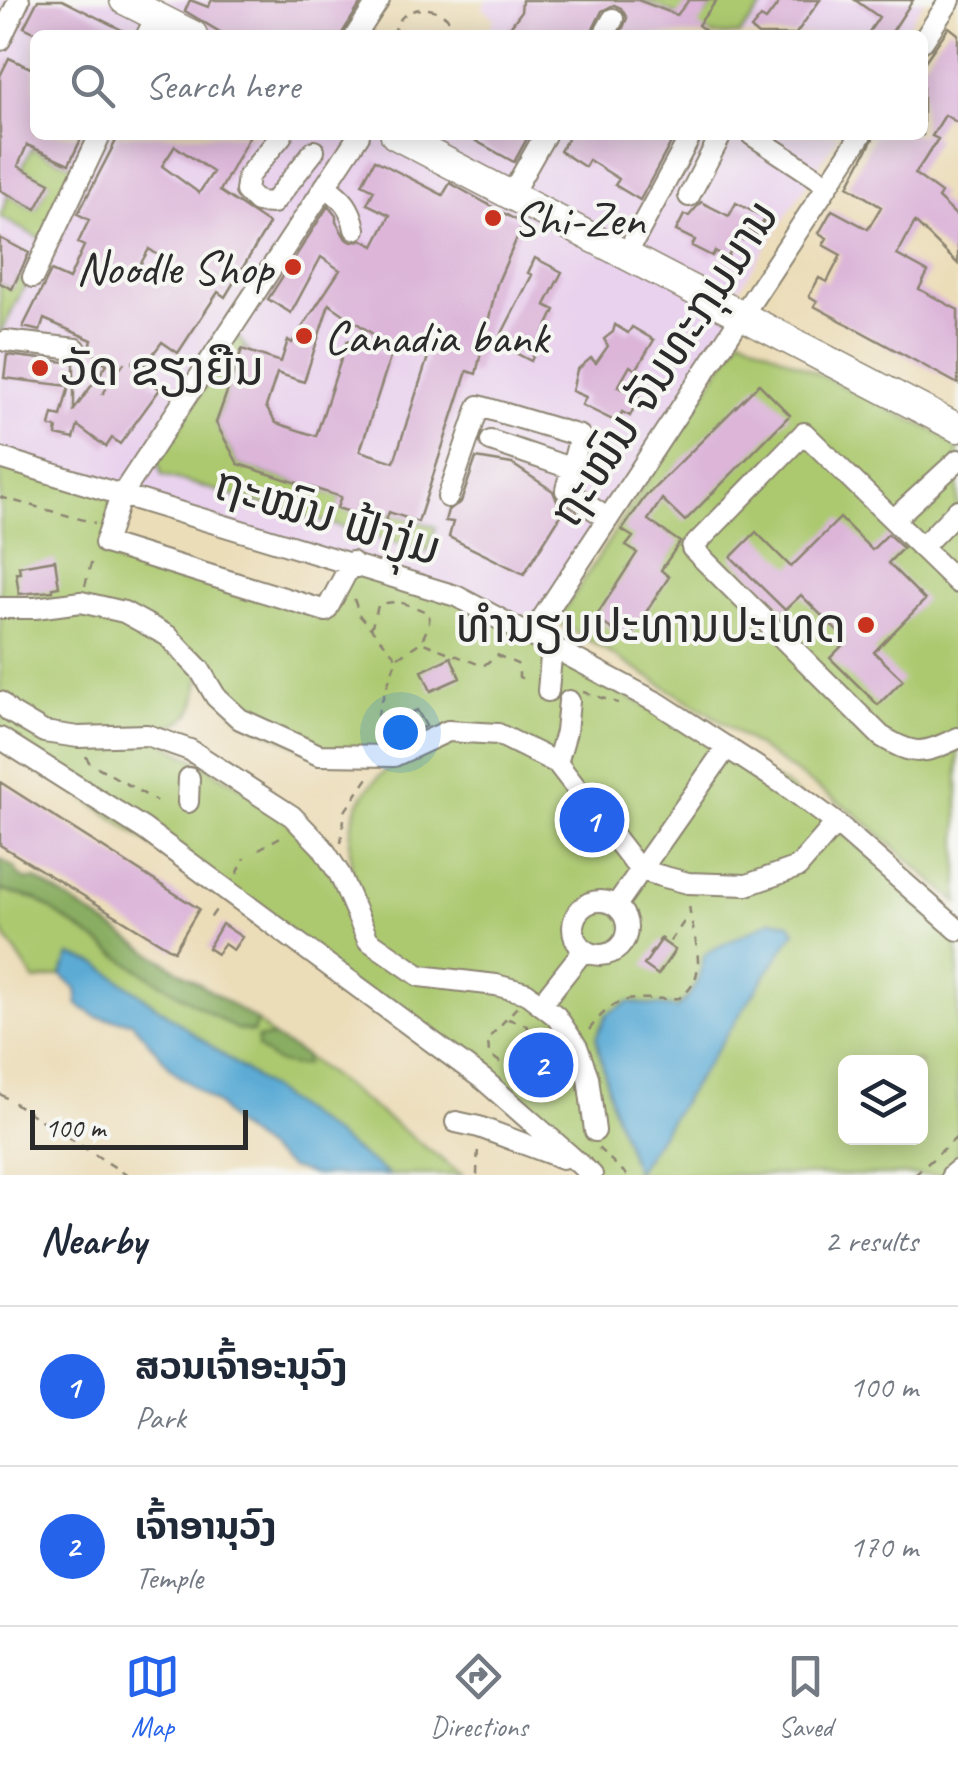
<!DOCTYPE html>
<meta charset="utf-8">
<style>
:root{--surface:#fff;--page:#f2f2f3;--text:#1f2937;--muted:#747a83;--line:#e0e1e3;--accent:#2563eb}
body{margin:0;font-family:Caveat,"Noto Sans Lao",sans-serif;background:var(--page);color:var(--text)}
.controls{position:absolute;right:30px;bottom:30px;display:grid;overflow:hidden;border-radius:15px;box-shadow:0 5px 25px #0003}
.controls button{width:90px;height:90px;display:grid;place-items:center;padding:0;border:0;border-bottom:2px solid var(--line);background:var(--surface);color:var(--text);font:50px sans-serif}
.scale{position:absolute;left:30px;bottom:25px;width:218px;box-sizing:border-box;padding-left:10px;border:5px solid #2b2b2b;border-top:0;font-size:28px;line-height:35px;white-space:nowrap;color:#2b2b2b;-webkit-text-stroke:8px #f6f6f2;paint-order:stroke}
.you{position:absolute;left:400px;top:732px;width:35px;height:35px;margin:-25px;border:8px solid #fff;border-radius:50%;background:#1a73e8;box-shadow:0 0 0 15px #1a73e833}
.badge{display:grid;place-items:center;width:65px;height:65px;border-radius:50%;background:var(--accent);color:#fff;font-size:32px;font-weight:700}
.pin{position:absolute;translate:-50% -50%;border:5px solid #fff;box-shadow:0 2px 10px #0006}
.list{margin:0;padding:0;list-style:none}
h2{display:flex;justify-content:space-between;align-items:center;height:130px;margin:0;padding:0 40px;font-size:42px}
h2 small{font-size:32px;font-weight:400;color:var(--muted)}
.list li{display:grid;grid-template-columns:65px 1fr auto;gap:30px;align-items:center;box-sizing:border-box;height:160px;padding:0 40px;border-top:2px solid var(--line)}
.list b{display:block;font-size:38px;white-space:nowrap}
.list p{margin:0;font-size:32px;white-space:nowrap;color:var(--muted)}
.list em{font-size:32px;font-style:normal;color:var(--muted)}
.icon{flex:none;width:55px;height:55px;fill:none;stroke:currentColor;stroke-width:2;stroke-linecap:round;stroke-linejoin:round}
.map{position:relative;flex:none;width:958px;height:1175px;overflow:hidden}
.search{position:absolute;background:var(--surface);box-shadow:0 5px 25px #0003;left:30px;right:30px;top:30px;height:110px;display:flex;align-items:center;gap:25px;box-sizing:border-box;padding:0 35px;border-radius:15px;color:var(--muted);font-size:38px}
.sheet{height:450px;background:var(--surface)}
nav{display:flex;justify-content:space-around;align-items:center;box-sizing:border-box;height:140px;border-top:2px solid var(--line);background:var(--surface);font-size:28px;color:var(--muted)}
nav a{display:grid;justify-items:center;gap:5px}
nav .on{color:var(--accent)}
.map>svg:first-child{display:block}
.built{fill:#e9d2ed}
.green{fill:#acc96f;stroke:#6c7a4d;stroke-width:2.5;fill-rule:evenodd}
.forest{fill:#89ad62;stroke:#5a6c46;stroke-width:2.5}
.water{fill:#5babd5;stroke:#436b80;stroke-width:2.5}
.building{fill:#dcb5d9;fill-rule:evenodd}
.lines{fill:none;stroke-linecap:round;stroke-linejoin:round}
.minor-casing{stroke:#8c8472;stroke-width:24}
.highway-casing{stroke:#8c8472;stroke-width:31}
.path{stroke:#8c8472;stroke-width:2.5;stroke-dasharray:8 8;stroke-linecap:butt}
.minor{stroke:#fff;stroke-width:20}
.highway{stroke:#fff;stroke-width:28}
.poi-dot{fill:#c8321e;stroke:#f6f6f2;stroke-width:4}
.labels{text-anchor:middle;stroke-width:8;stroke-linejoin:round;paint-order:stroke}
.poi-label{font-size:48px;fill:#2b2b2b;stroke:#f6f6f2;text-anchor:start}
.street-label{font-size:48px;fill:#2b2b2b;stroke:#f6f6f2}
</style>
<div class="map">
<svg width="958" height="1175" viewBox="0 0 958 1175">
<rect width="100%" height="100%" fill="#f6f6f2"/>
<filter id="ink" filterUnits="userSpaceOnUse"><feTurbulence type="fractalNoise" baseFrequency=".01" numOctaves="2"/><feDisplacementMap in="SourceGraphic" scale="20" xChannelSelector="R" yChannelSelector="G"/><feConvolveMatrix kernelMatrix="1 2 1 2 8 2 1 2 1" color-interpolation-filters="sRGB"/></filter>
<filter id="wash" filterUnits="userSpaceOnUse"><feTurbulence type="fractalNoise" baseFrequency=".0048" numOctaves="4" result="noise"/><feDisplacementMap in="SourceGraphic" scale="40" xChannelSelector="R" yChannelSelector="G"/><feGaussianBlur stdDeviation="2.25" result="paint"/><feColorMatrix in="noise" values="0 0 0 0 0 0 0 0 0 0 0 0 0 0 0 0 0 1.4 0 .05"/><feComposite in="paint" operator="in"/></filter>
<g filter="url(#wash)">
<rect width="100%" height="100%" fill="#ecddb9"/>
<path class="built" d="M0,0h386l-22,35h-329v100h360l28,15 7,-15h408l-98,153 -278,-120 280,148 -210,318 -532,-176z
M486,0h438l-22,35h-415l8,-17 -12,-10z"/>
<path class="green" d="M638,0h51l16,15 12,-15h51l-29,35h-28l-6,-4 -2,3 -27,-20z
M32,148l46,20 -34,73 -44,-24 8,-22 28,14 13,-26 -27,-15z
M18,278l8,4 -26,54v-53l12,6z
M237,336l12,15 -7,-2 -26,74 22,41 103,33 -3,11 47,15 4,-11 47,15 -8,25 -266,-77 -5,-15z
M741,336l197,97 20,16v454l-101,-88 -147,-101 -153,-93z
M0,458l121,38 -16,47 221,68 26,-49 83,25 353,200 170,143v240l-6,5h-360l-108,-95 -484,-342zM200,672l40,47 79,36 77,8c-48,34 -50,66 -43,121l-61,-68 -143,-82c43,-16 46,-16 51,-62zM846,1062h74v76h-74z
M0,890l36,9 95,66 105,64 16,3 5,-11 16,16 -15,2 46,26 1,-9 157,119h-73l-318,-220 -10,20 -26,6 -35,-53z"/>
<path class="forest" d="M0,859l16,10 1,5 10,6 9,-1 221,142 -4,11 -17,-3 -105,-64 -95,-66 -36,-9z
M273,1037l32,19v9c-21,2 -33,-3 -47,-18v-9z"/>
<path class="water" d="M771,920l18,3 6,8 -159,241 -24,-66 -16,-69 11,-23 22,-12 48,6c18,-16 23,-30 27,-53 21,-14 45,-21 67,-35z
M70,955l28,9 291,211h-74l-25,-7 -57,-44 -15,-19 -44,-33 -42,-50 -35,-5 -19,-12 -2,-16 -15,-14z"/>
<g id="blocks">
<path class="building" d="M38,0h24l70,35h-92l-16,-8z
M190,0l18,7 4,-7h151l-22,35h-116l-40,-24z
M522,0h116l39,15 12,-15h28l-19,25 13,10h-91l7,-17 -6,-10 -7,-3 -12,6 -12,24h-86l17,-23z
M781,0h39l-25,35h-37l-7,-6 10,-12 5,3z
M855,0h58l-23,35h-23l12,-18z
M949,27l9,7v89l-13,-8 -13,21 6,3 -23,35 26,19 -3,5 20,19v47l-43,-42 -18,33 31,17 -9,17 39,21v74l-144,-78 3,-5 -8,-5 10,-18 8,4 14,-27 -18,-10 4,-7 -8,-5 13,-23 36,19 13,-22 -33,-21 27,-51h48v-71z
M9,58l26,12v65h48l-14,29 -42,-19 -9,21 32,17 -14,26 -36,-19v-114z
M119,135h131l-30,56 49,33 -44,73 -7,-5 -40,61 -16,-11 -15,20 -8,12 21,15 -40,55 -8,-6 -6,9 -28,-21 -4,13 -18,-4 1,-7 -7,-2 3,-12 8,2 8,-30 -65,-8 3,-23 67,8v47l33,-46 -5,-3 1,-4 -14,-5 3,-12 -48,-21 -4,12 -17,-4 28,-56 18,8 15,-33 -6,-3 11,-23 -11,-6zM175,146l38,26 -14,21 -37,-27zM149,249l21,14 -11,18 -23,-9z
M465,135h64l-15,27z
M570,135h105l-35,65 -25,-15 4,-6 -30,-19 -4,7 -25,-16z
M375,160l68,35 7,-12 73,41 -26,60 -21,90 -9,-3 -49,151 -29,-10 -4,11 -48,-15 4,-11 -103,-33 -22,-41 26,-74 39,13 7,-22 4,3 48,-73 -19,-13 -30,56 -23,-14 60,-93 8,10v6l10,17 6,3 11,-2 11,6 16,-31 -23,-11 7,-14 -12,-6zM329,304l64,44 2,-4 33,13 -34,105 -34,-11 31,-96 -44,-14 -31,95 -40,-13 -10,-16 11,-34 27,9z
M701,202l28,14 7,-13 29,15 -8,16 -8,-4 -6,10 -5,-3 -11,21 -12,-7 -3,5 -20,-10 3,-6 -19,-9 8,-16 5,1z
M0,238l29,15 -17,36 -12,-6z
M535,258l27,14 -17,33 10,5 -24,51 -34,-18 35,-68 -4,-2z
M615,325l13,8 4,-6 22,13 -18,30 -6,-4 -12,21 21,10 -9,19 -8,-4 -5,10 -35,-17 4,-8 -14,-6 5,-21 14,-12 5,5 12,-17 -4,-7 9,-7z
M759,384l31,31 -105,106 -23,-22 -14,21 32,22 -19,28 8,7 -41,63 -33,-22 42,-65 -11,-7 7,-9 -11,-7 23,-33z
M476,458l36,6 41,27 4,10 9,6 -42,67 -75,-37 4,-15 -8,-1 3,-11 13,-8z
M840,518l32,32 16,-16 15,14 -15,15 37,37 -51,52 29,28 -25,25 -48,-47 17,-17 -46,-46 -16,15 -54,-53 25,-25 35,35z
M55,560l4,27 -6,1v3l-34,3 -3,-21h4l-1,-7z
M451,657l9,21 -29,13 -9,-20z
M417,710l9,16 -21,10 -9,-17z
M0,782l199,127 -25,42 -174,-106z
M222,924l20,13 -9,13 -9,-6 -7,10 -9,-6z
M661,940l14,10 -17,25 -14,-10z"/>
</g>
</g>
<g filter="url(#ink)">
<use href="#blocks" fill-opacity="0" stroke="#8c8472" stroke-width="2.5"/>
<g class="lines">
<defs>
<path id="minor" d="M147,35l9,-18
M356,35l23,-35
M604,35l9,-16
M0,40l19,-40
M923,41l27,-41
M282,135l-34,41 -2,15 11,11 16,1 41,-52
M752,135l76,50
M325,186c18,13 26,21 30,43
M511,195l34,-60
M689,196l32,-61
M626,255l65,-120
M33,277l67,-142
M6,341l70,8
M491,441l79,27
M0,458l456,138 202,107 130,84 48,36 122,107
M448,497l31,-91 101,30 -14,54 42,29
M894,519l64,-59
M922,547l36,-37
M352,562l-26,49 -221,-68 16,-47 238,-361
M958,583l-154,-150 -112,115 189,188c34,21 42,18 77,2
M0,608h35l46,-6 43,10 44,24 32,34 16,27 24,22 79,36 75,1 54,-25 50,3 59,29 82,106 22,7 27,7 59,2 51,-18 38,-44
M532,634l329,-499
M548,691l4,-46
M0,702l10,10 34,20 34,5 69,-2 43,15 102,66 30,31 18,28 28,65 52,36 76,9 30,8 30,23 21,31 11,30 7,54
M0,738l144,91 340,251 108,95
M557,763l9,-31 3,-31
M188,802l1,-24
M573 928a27 27 0 1 1 54 0a27 27 0 1 1-54 0Z
M617,904l110,-157
M542,1003l41,-52
M456,1122l23,5 83,31
M952,1175l6,-5"/>
<path id="highway" d="M124,0l69,35
M395,135l563,293"/>
</defs>
<use href="#minor" class="minor-casing"/>
<use href="#highway" class="highway-casing"/>
<path class="path" d="M394,35c3,-35 57,-35 61,0
M102,395l22,-32 6,3 8,-10 17,11
M0,497l95,26
M85,586l8,-30
M354,599l6,17 37,42 -18,51 -5,28
M371,629l7,-23c20,-9 32,0 51,7v12l-8,17 62,24 14,-11 22,10v12l10,5
M398,657l23,-15
M583,692l35,11
M86,756l3,6 67,39
M341,843l4,-32 25,-36
M259,849l25,-14
M237,874l8,-16
M211,917l7,-10
M649,955l12,-17 8,5 19,-27
M517,1007l-29,32 1,15 19,14 14,-5 23,-32
M508,1019l18,6 11,14
M589,1030c31,-42 45,-28 90,-32 35,-22 11,-65 10,-96
M0,1094l127,81
M598,1148l29,27
M477,1175l1,-32
M915,1175l43,-39"/>
<use href="#minor" class="minor"/>
<use href="#highway" class="highway"/>
</g>
</g>
<g class="poi-dot">
<circle cx="493" cy="218" r="10"/>
<circle cx="293" cy="267" r="10"/>
<circle cx="304" cy="336" r="10"/>
<circle cx="40" cy="368" r="10"/>
<circle cx="866" cy="625" r="10"/>
</g>
<g class="labels">
<g class="poi-label">
<text x="513" y="235">Shi-Zen</text>
<text x="273" y="284" text-anchor="end">Noodle Shop</text>
<text x="324" y="353">Canadia bank</text>
<text x="60" y="385">ວັດ ຂຽງຍືນ</text>
<text x="846" y="642" text-anchor="end">ທຳນຽບປະທານປະເທດ</text>
</g>
<g class="street-label">
<text transform="translate(663 363) rotate(-57)" y="17">ຖະໜົນ ຈັນທະກຸມມານ</text>
<text transform="translate(328 515) rotate(17)" y="17">ຖະໝົນ ຟ້າງຸ່ມ</text>
</g>
</g>
</svg>
<div class="controls">
<button><svg class="icon" aria-label="layers" viewBox="0 0 24 24"><path d="M12 4l9 5-9 5-9-5zM3 14l9 5 9-5"/></svg></button>
</div>
<div class="scale">100 m</div>
<div class="you"></div>
<div class="pin badge" style="left:592px;top:820px">1</div>
<div class="pin badge" style="left:541px;top:1065px">2</div>
<div class="search"><svg class="icon" aria-label="search" viewBox="0 0 24 24"><circle cx="10" cy="10" r="6"/><path d="M15 15l6 6"/></svg>Search here</div>
</div>
<section class="sheet">
<h2>Nearby<small>2 results</small></h2>
<ul class="list">
<li><span class="badge">1</span><div><b>ສວນເຈົ້າອະນຸວົງ</b><p>Park</p></div><em>100 m</em></li>
<li><span class="badge">2</span><div><b>ເຈົ້າອານຸວົງ</b><p>Temple</p></div><em>170 m</em></li>
</ul>
</section>
<nav>
<a class="on"><svg class="icon" aria-label="map" viewBox="0 0 24 24"><path d="M3 6l6-2 6 2 6-2v14l-6 2-6-2-6 2zM9 4v14M15 6v14"/></svg>Map</a>
<a><svg class="icon" aria-label="directions" viewBox="0 0 24 24"><path d="M12 3l9 9-9 9-9-9zM9 14v-3h6M13 9l2 2-2 2"/></svg>Directions</a>
<a><svg class="icon" aria-label="saved" viewBox="0 0 24 24"><path d="M7 4h10v16l-5-4-5 4z"/></svg>Saved</a>
</nav>
